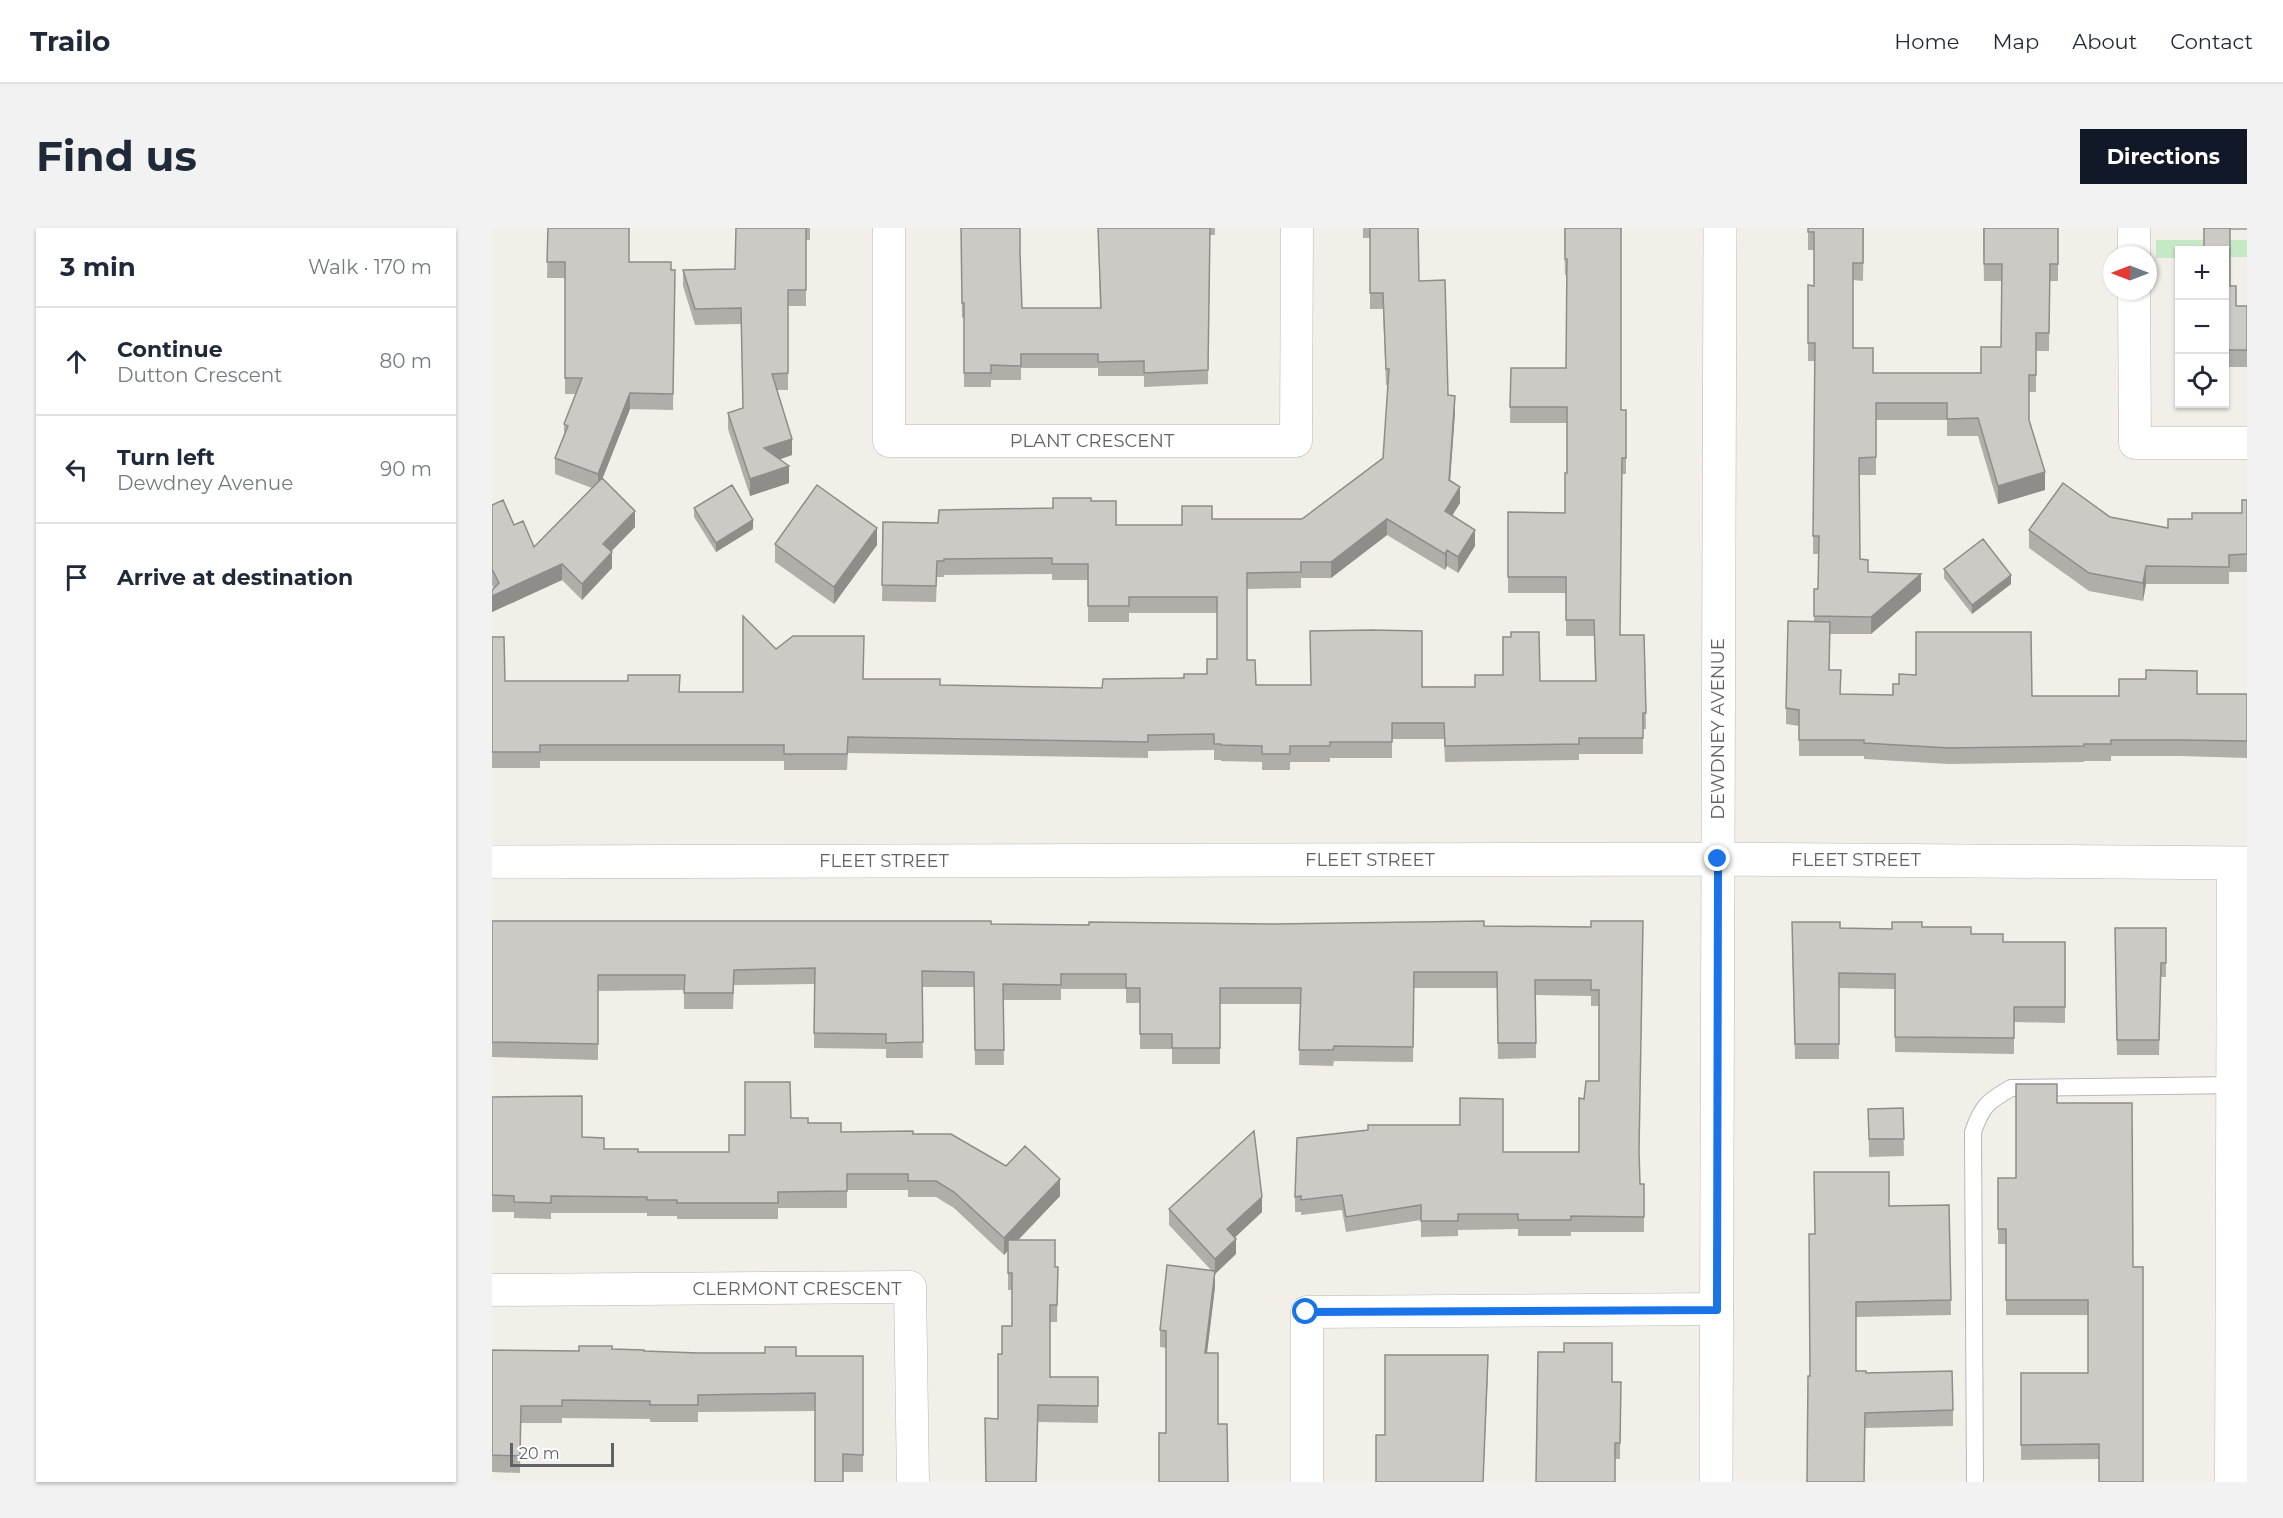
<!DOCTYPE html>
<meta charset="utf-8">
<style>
:root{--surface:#fff;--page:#f2f2f3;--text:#1f2937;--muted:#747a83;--line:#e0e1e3;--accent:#111827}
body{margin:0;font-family:Montserrat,sans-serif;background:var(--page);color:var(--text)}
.controls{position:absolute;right:18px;top:18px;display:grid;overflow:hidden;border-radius:0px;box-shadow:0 2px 4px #0004}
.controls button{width:54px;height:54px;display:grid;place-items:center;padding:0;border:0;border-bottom:2px solid var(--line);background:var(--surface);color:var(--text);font:30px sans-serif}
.compass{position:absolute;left:1611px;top:18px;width:54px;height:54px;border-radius:50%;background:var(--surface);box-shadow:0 2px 4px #0004;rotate:270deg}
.scale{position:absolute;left:18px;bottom:15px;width:104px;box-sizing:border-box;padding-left:6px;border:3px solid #5f6368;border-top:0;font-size:16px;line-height:21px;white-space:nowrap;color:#5f6368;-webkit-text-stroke:4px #fff;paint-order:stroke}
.stop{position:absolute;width:18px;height:18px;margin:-14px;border:4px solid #1a73e8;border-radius:50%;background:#fff}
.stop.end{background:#1a73e8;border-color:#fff;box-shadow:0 2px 6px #0008}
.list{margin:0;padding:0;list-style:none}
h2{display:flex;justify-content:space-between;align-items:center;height:78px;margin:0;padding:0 24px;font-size:26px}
h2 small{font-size:20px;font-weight:400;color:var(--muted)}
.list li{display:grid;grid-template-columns:39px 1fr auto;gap:18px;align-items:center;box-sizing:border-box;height:108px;padding:0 24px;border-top:2px solid var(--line)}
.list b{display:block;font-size:22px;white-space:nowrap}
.list p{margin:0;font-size:20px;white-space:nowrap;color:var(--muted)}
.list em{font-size:20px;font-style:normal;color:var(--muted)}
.icon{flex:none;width:33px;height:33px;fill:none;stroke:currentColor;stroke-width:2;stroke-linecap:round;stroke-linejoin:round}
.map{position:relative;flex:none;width:1755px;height:1254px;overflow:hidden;border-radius:0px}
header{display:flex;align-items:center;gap:36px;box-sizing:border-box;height:84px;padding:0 30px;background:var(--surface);border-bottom:2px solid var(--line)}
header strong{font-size:28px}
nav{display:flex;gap:33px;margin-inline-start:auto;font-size:21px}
.intro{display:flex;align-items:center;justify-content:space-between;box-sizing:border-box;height:144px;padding:0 36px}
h1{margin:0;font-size:42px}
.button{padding:15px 27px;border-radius:0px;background:var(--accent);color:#fff;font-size:21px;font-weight:700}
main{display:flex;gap:36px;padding:0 36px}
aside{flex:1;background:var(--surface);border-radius:0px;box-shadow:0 2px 4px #0004}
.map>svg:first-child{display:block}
.green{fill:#c5e8c5}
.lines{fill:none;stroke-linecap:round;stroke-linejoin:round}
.service-casing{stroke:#b5b8bc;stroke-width:18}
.minor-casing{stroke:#b5b8bc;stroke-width:33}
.tertiary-casing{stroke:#b5b8bc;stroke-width:34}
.service{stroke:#fff;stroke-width:16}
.minor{stroke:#fff;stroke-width:32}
.tertiary{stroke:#fff;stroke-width:33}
.wall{fill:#afaea9}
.shaded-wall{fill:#8f8d8a}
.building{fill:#cccac5;stroke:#8f8d8a;stroke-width:1.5}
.route{stroke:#1a73e8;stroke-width:8}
.labels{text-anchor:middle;stroke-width:4.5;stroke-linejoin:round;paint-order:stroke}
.street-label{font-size:18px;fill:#5f6368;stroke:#fff}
</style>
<header>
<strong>Trailo</strong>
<nav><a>Home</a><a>Map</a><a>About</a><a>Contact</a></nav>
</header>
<div class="intro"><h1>Find us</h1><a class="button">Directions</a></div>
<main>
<aside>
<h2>3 min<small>Walk · 170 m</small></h2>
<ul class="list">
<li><svg class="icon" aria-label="ahead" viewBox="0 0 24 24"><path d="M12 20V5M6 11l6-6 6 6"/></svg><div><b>Continue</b><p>Dutton Crescent</p></div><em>80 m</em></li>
<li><svg class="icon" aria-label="left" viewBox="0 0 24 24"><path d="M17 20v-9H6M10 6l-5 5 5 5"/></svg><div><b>Turn left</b><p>Dewdney Avenue</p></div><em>90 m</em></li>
<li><svg class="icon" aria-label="arrive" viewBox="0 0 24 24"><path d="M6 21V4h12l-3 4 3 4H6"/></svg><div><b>Arrive at destination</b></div></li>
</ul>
</aside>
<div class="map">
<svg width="1755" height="1254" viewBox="0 0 1755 1254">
<rect width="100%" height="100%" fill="#f1efe8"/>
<path class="green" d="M1664,12h91v17h-22l-1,-7h-44l-1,8h-23z"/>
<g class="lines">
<defs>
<path id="service" d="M1483,1254l-2,-350c9,-26 14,-30 38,-44l227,-3"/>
<path id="minor" d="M397,0v213h407l1,-213
M1642,27v-27
M1642,63l1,152h112
M0,1062l418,-3 3,195
M815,1254v-170l410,-3
M1739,1254l2,-619"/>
<path id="tertiary" d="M0,634l1226,-3 529,4
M1224,1254l4,-1254"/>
</defs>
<use href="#service" class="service-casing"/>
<use href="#minor" class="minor-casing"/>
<use href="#tertiary" class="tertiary-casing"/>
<use href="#service" class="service"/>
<use href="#minor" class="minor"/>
<use href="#tertiary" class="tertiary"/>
</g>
<path class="wall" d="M56,0l81,34 46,8 -2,140 -43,-1 -28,69 33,49 -24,24 1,17 -30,32 -20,-20 -70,32v-22l2,-1 -2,-4v-80l22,20 20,22 58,-59 -37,-14v-16l9,-24v-10l12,-30h-11v-116h-18z
M244,0h74v12h-4v66h-18v84h-11l15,65 -13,4 10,24 -39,13 -22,-67v-16l15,-4 -2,-85 -46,1 -12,-39v-16l52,-1z
M469,0l59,28 2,52h78l-2,-80h117v7h-5l-2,149 -64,3v-11h-46v-8h-77v12h-30v7h-27v-70l-2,1z
M871,0h55l1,53 29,114 7,17 -5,68 10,23 -8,13 23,30 -17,27 -11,-7 -2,4 -58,-35 -56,43h-30v10l-54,1v71l9,25 219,2 65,-6h55l-1,-45h-28v-43h-58v-81l57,1 2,-40v-50h-57l1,-55h55l1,-93h-2l-1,-47 57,182h5v64h-4l-2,161h24l2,94h-3v25h-64v6l-134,2 -1,-23h-52v19h-62v4h-40v8h-28v-8l-41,-1v-1h-7v-10l-66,1v7l-300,-5 -1,17h-63v-9h-244v7h-48v-131l13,44 175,11h63l33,-43 88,30 76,6 162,3 105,-14 10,-15v-46h-88v9h-41v-42h-36v-6l-108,1v2h-7l-1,25 -54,-1 1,-79 55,1 115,-15 38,-7 25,24h66l30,-6h90l81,-61 5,-73h-2l-3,-76h-13v-71h-7z
M1316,0h56l-1,53 -10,-1v68l20,25h108l20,-26 1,-66h-18l-1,-53h75v53h-8l-1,70h-13v41h-7v28l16,70 -47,14 -20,-68h-31v-16h-71v55h-16v84l8,13 53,19 -50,43h-41l-1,36 12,24 191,2h87l78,-2h50v64l-66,-2h-70v5h-27v1l-135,2 -85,-5v-3h-65v-30l-13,-2v-16l28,-86v-33h4l1,-35h-6l2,-193h-7v-76l6,1v-36h-6z
M1711,0h44v2h-17v56l6,20h11v61h-23v-117z
M1755,272v72h-18v12h-83l-3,17 -54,-10 -60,-43v-18l81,-13 58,11 24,-9 50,-6z
M202,280l59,21 -37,23 -22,-35z
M283,316l102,1 -43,59 -59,-42z
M1452,341l67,15 -39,30 -28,-36z
M0,693l499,3 600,3 48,230 1,27h4v48h-73v4h-53v-7l-60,1v6l-37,1v-17l-75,12 -4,-22 -41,5v-3h-6v-15l208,-45h76l5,-53 15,-18v-75h-8v-10l-55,-1v63l-38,1 -1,-71h-83l-1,74 -79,-1 -1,5 -34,-1 1,-61h-80v60h-48v-15h-32v-46h-14v-14h-65v11h-58l1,65h-29l-1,-78h-52l1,71h-37v-9l-72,-1v-64l-80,1 -1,24h-49v-19l-86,1v69l-106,-3z
M1430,699l49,7 32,8h62v81l-51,-1v32l-119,-2v-63l-56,-1v71h-44l-3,-122 48,-9 52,1z
M1623,700h51v49h-5l-2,78h-42z
M0,869l90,40 22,12 34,3h91l16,-17 46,-17 50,14 72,2 93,32 54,30 -42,44 37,27h3l-1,55h-7v55h48v46l-60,-1 -40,-3 4,-65 10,-28v-36h-4v-40l-4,5 -50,-47 -18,-11h-28v-7h-61v18h-69v11h-101v-3h-30v-3h-96v6l-37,-1v-6h-22z
M1565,875h75l-33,356 -78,1v-87h67v-58h-82v-71h-8v-66h18z
M1411,880l1,48 -35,1 -1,-48z
M1457,977l2,110 -95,2v54l10,2 87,37v16l-88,2 -55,-52 5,-142 74,-28z
M677,981l93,3 -27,25 1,17 -21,20v13l-8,66 -41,80v-85l-6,-1v-17l51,-60 -42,-45z
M120,1121l32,2 152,5h67v116h-20l-28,-61 -117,1v10h-48v-3l-88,-1v5h-41l-1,50 -28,-1v-122l87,1z
M1072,1124l48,30h9l-1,77h-5z"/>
<path class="shaded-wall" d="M138,165v16l-32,81v-16z
M963,168v16l-6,84v-16z
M300,211v16l-28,10v-17z
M297,238v17l-39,13v-17z
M1553,244v18l-47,14v-18z
M968,259v16l-15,24v-16z
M143,283v16l-32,33v-16z
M895,291v16l-56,43v-16z
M261,292v9l-37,23v-9z
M385,300v17l-43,59v-17z
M983,302v16l-17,27v-16z
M955,322v16l-2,4v-16z
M120,324v16l-30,32v-16z
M70,336v16l-70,32v-16z
M1654,338v18l-3,17v-18z
M1429,346v17l-50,43v-17z
M1519,347v9l-39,30v-9z
M568,951v17l-56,59v-17z
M770,969v15l-35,33v-16z
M744,1011v15l-21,20v13l-10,82v-16l10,-82v-12z
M996,1127v15l-5,112z"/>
<path class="building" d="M56,0h81v34h42v8h4l-2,124 -43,-1 -32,81 -43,-16 13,-32 -4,-2 18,-46h-17v-116h-18z
M244,0h70v62h-18v83l-16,1 20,65 -28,9 25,18 -39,13 -22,-66 15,-5 -2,-100 -46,1 -12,-39 52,-1z
M469,0h59v25l2,55h79l-3,-80h112l-2,142 -64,3v-12l-46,1v-8h-77v12l-30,-1v8h-27v-70h-2z
M878,0h48l1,53 26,-1 3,115 7,1 -6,84 11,7 -15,24 30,19 -17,27 -11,-7 -2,4 -58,-35 -56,43h-30v10l-54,1v87h8l1,25h55l-1,-54 62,-1 50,1v56h53v-12h28v-38h8v-5h28l1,49h56l-2,-61h-28v-43h-58v-65l57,1v-40h2v-66h-57l1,-39h55l1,-109h-2v-31h56v182h5v48h-4l-2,177h24l2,78h-3v25h-64v6l-134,2 -1,-23h-52v19h-62v4h-40v8h-28v-8l-41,-1v-1h-7v-10l-66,1v7l-300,-5 -1,17h-63v-9h-244v7h-48v-115h12l1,44h123v-6h52l-1,17h64v-76l33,33 17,-13h71l-1,43h77v6l162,3 1,-9 81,-1v-4h23v-15h10v-62h-88v9h-41v-42h-36v-6l-108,1v2h-7l-1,25 -54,-1 1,-63 55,1 1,-13 114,-2v-10h38v3h25v24h66v-19h30v13h90l81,-61 6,-89h-3l-3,-76h-13z
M1316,0h55v35h-10v85h20v25h108v-26h20l1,-83h-18v-36h74v36h-8l-1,69h-13v42h-7v45l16,52 -47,14 -20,-68 -31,1v-16h-71v54l-17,1 1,101 8,1v12l53,2 -50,43 -57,-1v-27h4l1,-53h-6l2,-193h-7v-58l6,1v-54h-6z
M1712,0h26v58h6v20h11v44h-23v-100h-20z
M110,250l33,33 -32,33 9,8 -30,32 -20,-20 -70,32v-6l7,-7 -7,-14v-64l11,-5 11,25 9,-4 11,26z
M1571,255l47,34 58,11v-9h24v-6h50v-13h5v54l-18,1v12l-83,-1 -3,17 -54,-10 -60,-43z
M240,257l21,35 -37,23 -22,-35z
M325,257l60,43 -43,59 -59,-43z
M1491,311l28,36 -39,30 -28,-36z
M1296,393l42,1 -1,48h12l-1,24 53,1v-11h6v-10l17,1v-43h115l1,64h87v-17h27v-9l51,1v23h50v47l-66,-1h-70v4h-27v2l-135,2 -85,-5v-3h-65v-30l-13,-2z
M0,693h499v3l98,1v-3l185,2 210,-3v5l107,1v-6h52l-4,230 1,33h4v33l-73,-1v4h-53v-6h-60v7h-37v-16l-75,12 -4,-22 -41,5v-4l-6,1 2,-59 71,-8v-5h92v-27l43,1v53h76v-54l5,1 2,-18h13v-91h-8v-10h-56l1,63h-38l-1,-71h-83l-1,75 -79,-1 -1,4h-34l2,-62h-81v60h-48v-14h-32v-46h-14v-14h-65v11l-58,-1 1,66h-29l-1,-78 -52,-1 1,71 -37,1v-9l-72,-1 1,-65 -81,2 -1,23h-49l1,-18h-87v69l-106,-2z
M1300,694h48v6l52,1v-7h30v5h49v7h32v8h62v65h-51v31l-119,-1v-63l-56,-1v71h-44z
M1623,700h51v35h-5l-2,77h-42z
M253,854h45l1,36h17v5h33v9l72,-1v3h38l55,32 19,-20 35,33 -56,59 -50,-46 -18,-11h-28v-7h-61v17l-69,1v11h-101v-3h-30v-3l-96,-1v7l-37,-1v-6l-22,-1v-98l90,-1v41l22,1v11h34v3h91v-17h16z
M1524,856h41v19h75l1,164h10v215h-44v-38l-78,1v-72h67v-73h-82v-71h-8v-51h18z
M1411,880l1,31h-35l-1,-30z
M762,903l8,66 -35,32 9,10 -21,20 -46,-50z
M1322,944h75v34l60,-1 2,95 -95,2v69h10v2l86,-2 1,39 -88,3 -1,69h-57l1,-106h2l-1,-142h6z
M516,1012h47v27h3l-1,38h-7v72h48v29l-60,-1 -2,77h-50l-1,-64 13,1v-65h4v-28h10v-53h-4z
M675,1037l48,6 -10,82h13v71h9l1,58h-69v-49h7v-102l-6,-1z
M1072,1115h48v39h9l-1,61h-5v39h-79l2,-130h26z
M87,1118h33v3l32,1v1l54,2h67v-6h31v9h67v99l-20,-1v28h-28v-89l-117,2v10h-48v-4l-88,-1v6h-41l-1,50 -28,-1v-105l87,1z
M893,1127h103l-5,127h-107v-47h9z"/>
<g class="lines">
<path class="route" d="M814,1084l411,-2 1,-451"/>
</g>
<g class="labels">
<g class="street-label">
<text x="600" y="219">PLANT CRESCENT</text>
<text transform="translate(1226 501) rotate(-90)" y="6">DEWDNEY AVENUE</text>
<text x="878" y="638">FLEET STREET</text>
<text x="1364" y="638">FLEET STREET</text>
<text x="392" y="639">FLEET STREET</text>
<text x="305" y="1067">CLERMONT CRESCENT</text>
</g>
</g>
</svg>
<div class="controls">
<button>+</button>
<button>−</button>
<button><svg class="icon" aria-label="locate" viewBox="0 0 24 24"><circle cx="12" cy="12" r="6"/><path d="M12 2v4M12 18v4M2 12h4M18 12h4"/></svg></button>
</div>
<svg class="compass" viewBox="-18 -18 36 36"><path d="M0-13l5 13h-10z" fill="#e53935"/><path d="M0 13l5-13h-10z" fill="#747a83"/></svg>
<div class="scale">20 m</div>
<div class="stop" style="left:814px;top:1084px"></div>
<div class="stop end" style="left:1226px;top:631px"></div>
</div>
</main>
